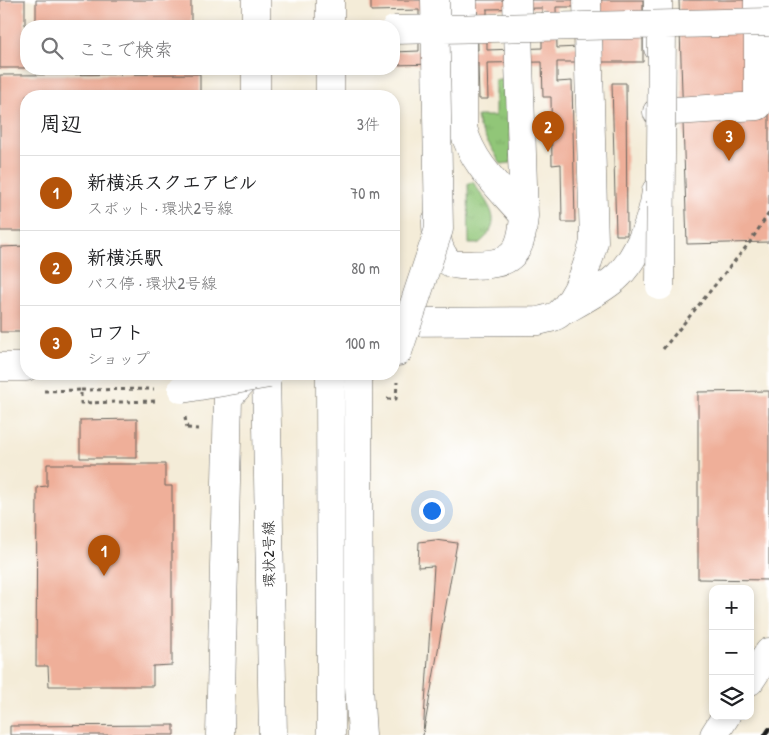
<!DOCTYPE html>
<html lang="ja">
<meta charset="utf-8">
<style>
:root{--surface:#fff;--page:#f2f2f2;--text:#202124;--muted:#757577;--line:#e0e0e0;--accent:#b45309}
body{margin:0;font-family:"Patrick Hand","Klee One",sans-serif;background:var(--page);color:var(--text)}
.controls{position:absolute;right:15px;bottom:15px;display:grid;overflow:hidden;border-radius:10px;box-shadow:0 2px 8px #0003}
.controls button{width:45px;height:45px;display:grid;place-items:center;padding:0;border:0;border-bottom:1px solid var(--line);background:var(--surface);color:var(--text);font:25px sans-serif}
.you{position:absolute;left:431px;top:510px;width:18px;height:18px;margin:-12px;border:4px solid #fff;border-radius:50%;background:#1a73e8;box-shadow:0 0 0 8px #1a73e833}
.badge{display:grid;place-items:center;width:32px;height:32px;border-radius:50%;background:var(--accent);color:#fff;font-size:16px;font-weight:700}
.pin{position:absolute;translate:-50% -41px;filter:drop-shadow(0 1px 2px #0008)}
.pin::after{content:'';position:absolute;top:26px;width:18px;height:15px;background:inherit;clip-path:polygon(0 0,100% 0,50% 100%)}
.list{margin:0;padding:0;list-style:none}
h2{display:flex;justify-content:space-between;align-items:center;height:65px;margin:0;padding:0 20px;font-size:21px}
h2 small{font-size:16px;font-weight:400;color:var(--muted)}
.list li{display:grid;grid-template-columns:32px 1fr auto;gap:15px;align-items:center;box-sizing:border-box;height:75px;padding:0 20px;border-top:1px solid var(--line)}
.list b{display:block;font-size:19px;white-space:nowrap}
.list p{margin:0;font-size:16px;white-space:nowrap;color:var(--muted)}
.list em{font-size:16px;font-style:normal;color:var(--muted)}
.icon{flex:none;width:28px;height:28px;fill:none;stroke:currentColor;stroke-width:2;stroke-linecap:round;stroke-linejoin:round}
.map{position:relative;flex:none;width:769px;height:735px;overflow:hidden}
.search{position:absolute;background:var(--surface);box-shadow:0 2px 8px #0003;left:20px;top:20px;width:380px;height:55px;display:flex;align-items:center;gap:12px;box-sizing:border-box;padding:0 18px;border-radius:20px;color:var(--muted);font-size:19px}
.panel{position:absolute;background:var(--surface);box-shadow:0 2px 8px #0003;left:20px;top:90px;width:380px;height:290px;border-radius:20px}
.map>svg:first-child{display:block}
.grass{fill:url(#grass-tufts);stroke:#56714a}
.building{fill:#efaf99;fill-rule:evenodd}
.lines{fill:none;stroke-linecap:round;stroke-linejoin:round}
.minor-casing{stroke:#68655e;stroke-width:29}
.major-casing{stroke:#68655e;stroke-width:29}
.path{stroke:#68655e;stroke-width:3;stroke-dasharray:4 4;stroke-linecap:butt}
.minor{stroke:#fff;stroke-width:28}
.major{stroke:#fff;stroke-width:28}
.rail{stroke:#1c1c1c;stroke-width:4}
.minor-bridge-casing{stroke:#68655e;stroke-width:29;stroke-linecap:butt}
.path-bridge{stroke:#68655e;stroke-width:3;stroke-dasharray:4 4;stroke-linecap:butt}
.minor-bridge{stroke:#fff;stroke-width:28}
.labels{text-anchor:middle;stroke-width:4.5;stroke-linejoin:round;paint-order:stroke}
.street-label{font-size:15px;fill:#1c1c1c;stroke:#fff}
</style>
<div class="map">
<svg width="769" height="735" viewBox="0 0 769 735">
<defs>
<pattern id="grass-tufts" width="24" height="20" patternUnits="userSpaceOnUse" patternTransform="scale(1.25)"><rect width="24" height="20" fill="#91c678"/><path d="M3 7l-1-3M5 7V3M7 7l1-3M15 17l-1-3M17 17v-4M19 17l1-3" fill="none" stroke="#7caa67"/></pattern>
</defs>
<rect width="100%" height="100%" fill="#fff"/>
<filter id="ink" filterUnits="userSpaceOnUse"><feTurbulence type="fractalNoise" baseFrequency=".02" numOctaves="2"/><feDisplacementMap in="SourceGraphic" scale="10" xChannelSelector="R" yChannelSelector="G"/><feConvolveMatrix kernelMatrix="1 2 1 2 8 2 1 2 1" color-interpolation-filters="sRGB"/></filter>
<filter id="wash" filterUnits="userSpaceOnUse"><feTurbulence type="fractalNoise" baseFrequency=".0096" numOctaves="4" result="noise"/><feDisplacementMap in="SourceGraphic" scale="20" xChannelSelector="R" yChannelSelector="G"/><feGaussianBlur stdDeviation="1.12" result="paint"/><feColorMatrix in="noise" values="0 0 0 0 0 0 0 0 0 0 0 0 0 0 0 0 0 1.4 0 .05"/><feComposite in="paint" operator="in"/></filter>
<g filter="url(#wash)">
<rect width="100%" height="100%" fill="#f4ecd8"/>
<path class="grass" d="M495,80h14l2,83 -10,1 -22,-37 -2,-11h18z
M473,182c15,23 34,40 5,62h-9l-1,-61z"/>
<g id="blocks">
<path class="building" d="M0,0h25v68h-25z
M36,0h155v26h-155z
M371,0h272v62h-86v20l15,-1 3,141h-13l-1,-58 -9,1 -1,-68h-8l-1,-35 -55,1 1,36h-9l-1,-36 -84,2v-13l25,-1v-41l-48,1zM556,7h22l1,40 -22,1zM542,8v40l-55,2v-41zM477,9l1,41h-17l-1,-40z
M679,0h90v242l-82,2z
M36,69h129v1l-129,1z
M200,74v22h-174v135h-26v-156z
M612,83h14l1,152h-11z
M26,246v86h-26v-85z
M769,391v189l-71,-1v-187z
M137,419v39h-57v-38z
M47,464h118v22h7v179l-19,1v20h-104l-1,-20h-12l1,-179 10,-1z
M435,540l22,3 -34,192 11,-169 -16,1 1,-25z
M174,725v10h-164v-9z"/>
</g>
</g>
<g filter="url(#ink)">
<use href="#blocks" fill-opacity="0" stroke="#68655e" stroke-width="1"/>
<g class="lines">
<defs>
<path id="minor" d="M463,0v128c9,36 38,61 61,88
M658,48v-48
M657,112l101,-6v-106
M436,221c0,14 1,30 12,40 5,5 16,4 22,4 40,0 51,-8 54,-49l-7,-216
M565,310c16,-9 33,-18 47,-29 23,-17 41,-62 44,-90
M394,322l144,-1c7,-2 17,-3 22,-8 19,-18 27,-47 34,-71l-7,-242
M0,367h26
M358,374l1,312 3,49
M750,681l19,-29
M220,735l8,-337 21,-24
M714,735l12,-19"/>
<path id="major" d="M256,0v26
M330,0v26
M256,69v27
M330,69v27
M266,374l7,361
M330,374l1,361"/>
</defs>
<use href="#minor" class="minor-casing"/>
<use href="#major" class="major-casing"/>
<path class="path" d="M663,349l87,-107 19,-29
M81,390l73,-1
M44,391l37,-1v13l75,-2
M387,399h9l1,-17
M187,428l11,1"/>
<use href="#minor" class="minor"/>
<use href="#major" class="major"/>
<path class="rail" d="M765,735l4,-6"/>
<defs>
<path id="minor-bridge" d="M394,30l375,-8
M660,286l2,-261
M394,352h4l41,-123 -4,-229
M182,389l87,-15"/>
</defs>
<use href="#minor-bridge" class="minor-bridge-casing"/>
<path class="path-bridge" d="M185,417l2,11"/>
<use href="#minor-bridge" class="minor-bridge"/>
</g>
</g>
<g class="labels">
<g class="street-label">
<text transform="translate(269 554) rotate(-91)" y="5">環状2号線</text>
</g>
</g>
</svg>
<div class="controls">
<button>+</button>
<button>−</button>
<button><svg class="icon" aria-label="layers" viewBox="0 0 24 24"><path d="M12 4l9 5-9 5-9-5zM3 14l9 5 9-5"/></svg></button>
</div>
<div class="you"></div>
<div class="pin badge" style="left:104px;top:576px">1</div>
<div class="pin badge" style="left:548px;top:152px">2</div>
<div class="pin badge" style="left:729px;top:161px">3</div>
<div class="search"><svg class="icon" aria-label="search" viewBox="0 0 24 24"><circle cx="10" cy="10" r="6"/><path d="M15 15l6 6"/></svg>ここで検索</div>
<section class="panel">
<h2>周辺<small>3件</small></h2>
<ul class="list">
<li><span class="badge">1</span><div><b>新横浜スクエアビル</b><p>スポット · 環状2号線</p></div><em>70 m</em></li>
<li><span class="badge">2</span><div><b>新横浜駅</b><p>バス停 · 環状2号線</p></div><em>80 m</em></li>
<li><span class="badge">3</span><div><b>ロフト</b><p>ショップ</p></div><em>100 m</em></li>
</ul>
</section>
</div>
